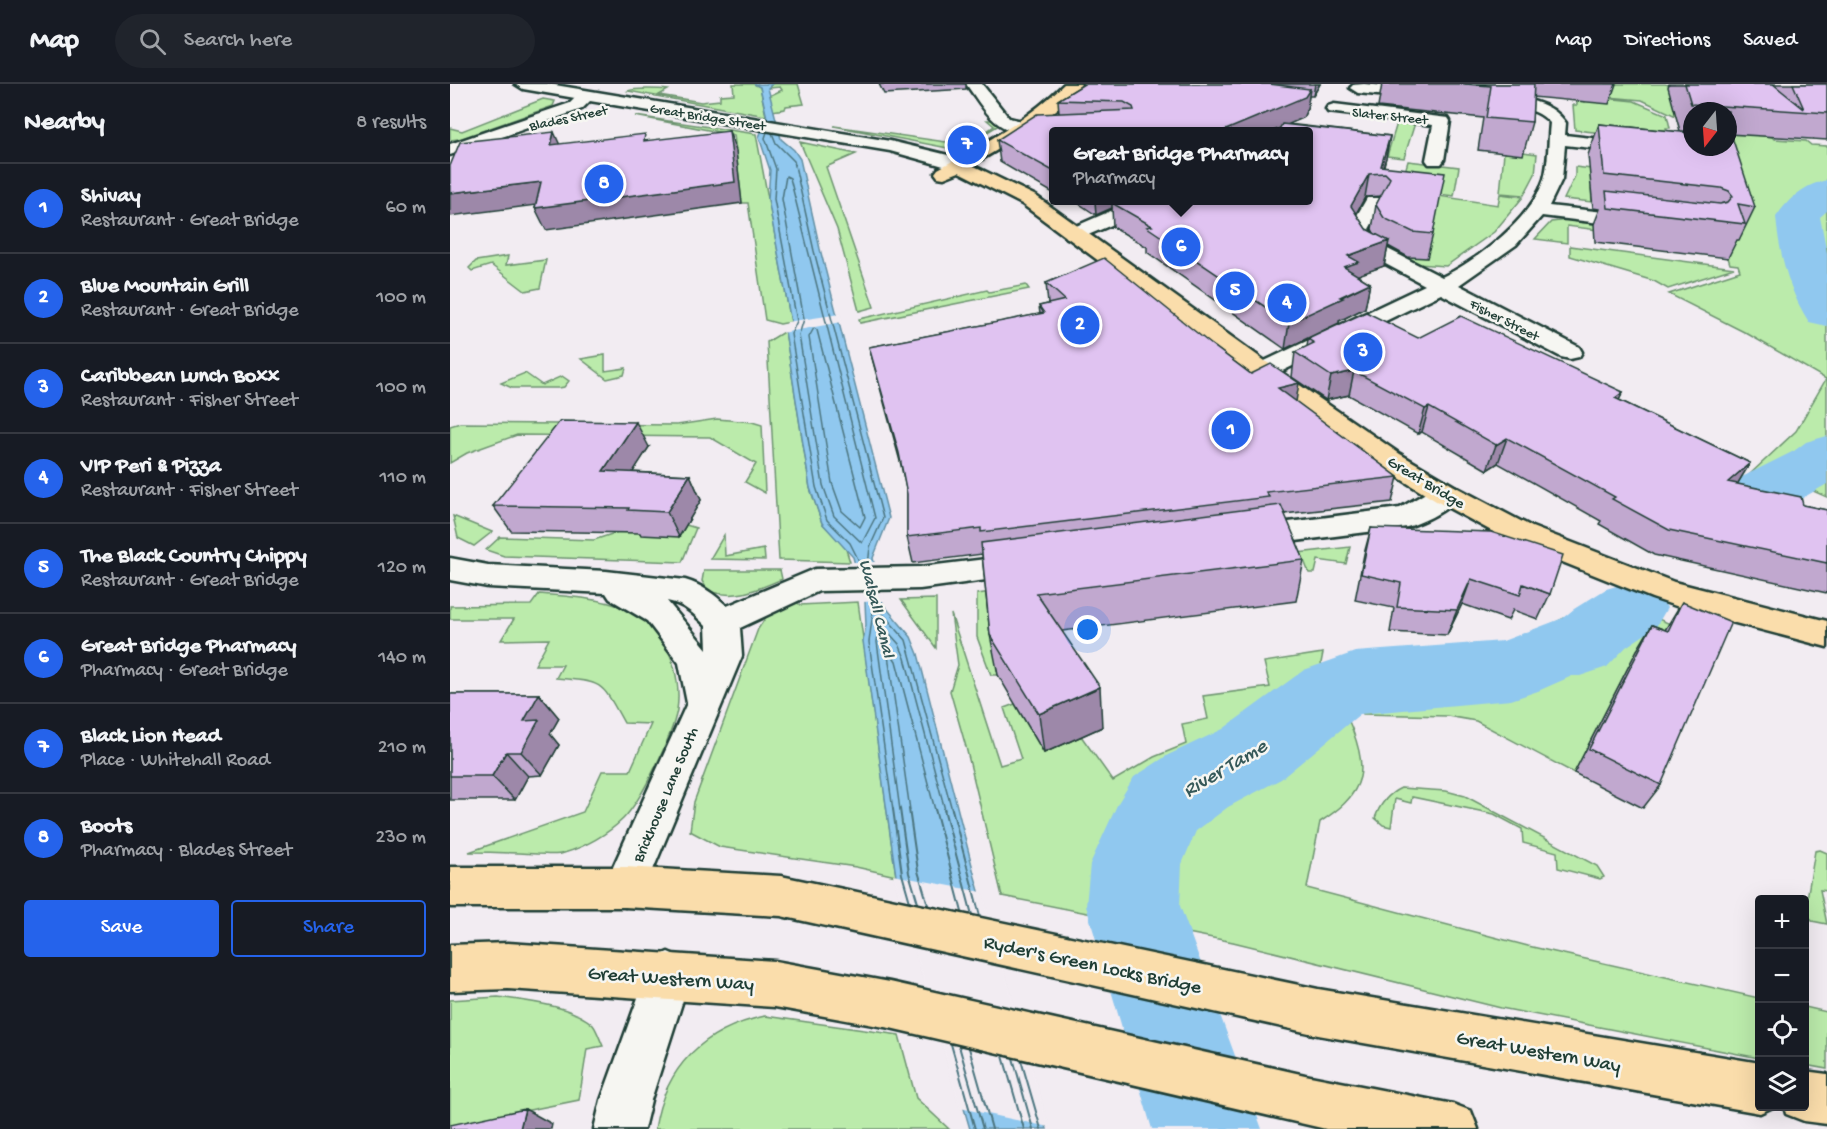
<!DOCTYPE html>
<meta charset="utf-8">
<style>
:root{--surface:#171b24;--page:#20242c;--text:#f1f3f6;--muted:#9ea1a6;--line:#363941;--accent:#2563eb}
body{margin:0;font-family:"Gochi Hand",sans-serif;background:var(--page);color:var(--text)}
.controls{position:absolute;right:18px;bottom:18px;display:grid;overflow:hidden;border-radius:6px;box-shadow:0 6px 24px #0002}
.controls button{width:54px;height:54px;display:grid;place-items:center;padding:0;border:0;border-bottom:2px solid var(--line);background:var(--surface);color:var(--text);font:30px sans-serif}
.compass{position:absolute;left:1233px;top:18px;width:54px;height:54px;border-radius:50%;background:var(--surface);box-shadow:0 6px 24px #0002;rotate:197deg}
.you{position:absolute;left:638px;top:546px;width:21px;height:21px;margin:-15px;border:4px solid #fff;border-radius:50%;background:#1a73e8;box-shadow:0 0 0 9px #1a73e833}
.badge{display:grid;place-items:center;width:39px;height:39px;border-radius:50%;background:var(--accent);color:#fff;font-size:20px;font-weight:700}
.pin{position:absolute;translate:-50% -50%;border:3px solid #fff;box-shadow:0 2px 6px #0006}
.popup{position:absolute;left:599px;top:43px;width:264px;height:78px;box-sizing:border-box;display:grid;place-content:center;border-radius:6px;background:var(--surface);filter:drop-shadow(0 2px 4px #0005);font-size:20px;white-space:nowrap;color:var(--muted)}
.popup b{font-size:22px;color:var(--text)}
.popup::after{content:'';position:absolute;left:50%;top:100%;margin-left:-12px;border:12px solid transparent;border-top-color:var(--surface)}
.list{margin:0;padding:0;list-style:none}
h2{display:flex;justify-content:space-between;align-items:center;height:78px;margin:0;padding:0 24px;font-size:26px}
h2 small{font-size:20px;font-weight:400;color:var(--muted)}
.list li{display:grid;grid-template-columns:39px 1fr auto;gap:18px;align-items:center;box-sizing:border-box;height:90px;padding:0 24px;border-top:2px solid var(--line)}
.list b{display:block;font-size:22px;white-space:nowrap}
.list p{margin:0;font-size:20px;white-space:nowrap;color:var(--muted)}
.list em{font-size:20px;font-style:normal;color:var(--muted)}
.actions{display:flex;gap:12px;padding:18px 24px}
.actions a{flex:1;padding:14px 0;border:2px solid var(--accent);border-radius:6px;text-align:center;font-size:21px;color:var(--accent)}
.actions .main{background:var(--accent);color:#fff}
.icon{flex:none;width:33px;height:33px;fill:none;stroke:currentColor;stroke-width:2;stroke-linecap:round;stroke-linejoin:round}
.map{position:relative;flex:none;width:1377px;height:1045px;overflow:hidden}
header{display:flex;align-items:center;gap:36px;box-sizing:border-box;height:84px;padding:0 30px;background:var(--surface);border-bottom:2px solid var(--line)}
header strong{font-size:28px}
nav{display:flex;gap:33px;margin-inline-start:auto;font-size:21px}
.search{width:420px;height:54px;background:var(--page);display:flex;align-items:center;gap:15px;box-sizing:border-box;padding:0 21px;border-radius:33px;color:var(--muted);font-size:22px}
main{display:flex}
aside{flex:1;background:var(--surface)}
.map>svg:first-child{display:block}
.green{fill:#bbebab;stroke:#6d9470;stroke-width:1.5}
.water{fill:#90c8ef;stroke:#6390a4;stroke-width:1.5}
.pier{fill:#f2ecf2}
.lines{fill:none;stroke-linecap:round;stroke-linejoin:round}
.shore-far1{stroke:#4c757f;stroke-width:1.5}
.shore{stroke:#4c757f;stroke-width:2}
.river{fill:#90c8ef;fill-rule:evenodd}
.minor-casing{stroke:#1f3d34;stroke-width:5}
.major-casing{stroke:#1f3d34;stroke-width:5}
.highway-casing{stroke:#1f3d34;stroke-width:5}
.minor{fill:#f6f6f2;fill-rule:evenodd}
.major{fill:#faddab;fill-rule:evenodd}
.highway{fill:#faddab;fill-rule:evenodd}
.wall{fill:#c1a8cf;stroke:#1f3d34;stroke-width:1.5;fill-rule:evenodd}
.shaded-wall{fill:#9d88a9;stroke:#1f3d34;stroke-width:1.5}
.building{fill:#e0c3f1;stroke:#1f3d34;stroke-width:1.5}
.labels{text-anchor:middle;stroke-width:5;stroke-linejoin:round;paint-order:stroke}
.far-street-label{font-size:14px;fill:#1f3d34;stroke:#f6f6f2}
.street-label{font-size:16px;fill:#1f3d34;stroke:#f6f6f2}
.water-label{font-size:18px;font-style:italic;fill:#365959;stroke:#f6f6f2}
.near-street-label{font-size:20px;fill:#1f3d34;stroke:#f6f6f2}
.near-water-label{font-size:21px;font-style:italic;fill:#365959;stroke:#f6f6f2}
</style>
<header>
<strong>Map</strong>
<div class="search"><svg class="icon" aria-label="search" viewBox="0 0 24 24"><circle cx="10" cy="10" r="6"/><path d="M15 15l6 6"/></svg>Search here</div>
<nav><a>Map</a><a>Directions</a><a>Saved</a></nav>
</header>
<main>
<aside>
<h2>Nearby<small>8 results</small></h2>
<ul class="list">
<li><span class="badge">1</span><div><b>Shivay</b><p>Restaurant · Great Bridge</p></div><em>60 m</em></li>
<li><span class="badge">2</span><div><b>Blue Mountain Grill</b><p>Restaurant · Great Bridge</p></div><em>100 m</em></li>
<li><span class="badge">3</span><div><b>Caribbean Lunch Boxx</b><p>Restaurant · Fisher Street</p></div><em>100 m</em></li>
<li><span class="badge">4</span><div><b>VIP Peri &amp; Pizza</b><p>Restaurant · Fisher Street</p></div><em>110 m</em></li>
<li><span class="badge">5</span><div><b>The Black Country Chippy</b><p>Restaurant · Great Bridge</p></div><em>120 m</em></li>
<li><span class="badge">6</span><div><b>Great Bridge Pharmacy</b><p>Pharmacy · Great Bridge</p></div><em>140 m</em></li>
<li><span class="badge">7</span><div><b>Black Lion Head</b><p>Place · Whitehall Road</p></div><em>210 m</em></li>
<li><span class="badge">8</span><div><b>Boots</b><p>Pharmacy · Blades Street</p></div><em>230 m</em></li>
</ul>
<div class="actions"><a class="main">Save</a><a>Share</a></div>
</aside>
<div class="map">
<svg width="1377" height="1045" viewBox="0 0 1377 1045">
<rect width="100%" height="100%" fill="#f2ecf2"/>
<filter id="ink" filterUnits="userSpaceOnUse"><feTurbulence type="fractalNoise" baseFrequency=".0167" numOctaves="2"/><feDisplacementMap in="SourceGraphic" scale="12" xChannelSelector="R" yChannelSelector="G"/><feConvolveMatrix kernelMatrix="1 2 1 2 8 2 1 2 1" color-interpolation-filters="sRGB"/></filter>
<g filter="url(#ink)">
<path class="green" d="M283,0h21l6,3 6,29 -138,-25c6,-3 32,-2 40,-1l-9,5 42,7 19,-2v-5l14,-1z
M322,0h26l6,20 -18,2 -1,3 -13,2 -3,-15 13,-6 -2,-3 -12,1z
M1156,0h59l32,7 60,6 7,2 -17,-1 12,15 18,1h-24l-11,-14 -67,-4 4,8 33,2 3,5h-23v19l-12,-1 -4,-13 -34,-16 -34,-3z
M1135,12l49,5 33,14 3,13h-4l3,12 -94,-10 -2,-25h4v-4l8,1z
M93,15l12,2 -2,5 -94,33 -9,1v-12l12,3z
M185,32l121,18 35,188 -11,2 -15,-4 -17,-117h-6l-8,-68z
M537,36h9l3,5 -41,25 -124,-24 133,19 27,-19z
M950,37l15,2 -11,35 -17,-2 10,-33z
M1278,46l44,7 2,2 32,2 5,4 16,1v351l-25,-11 -28,20 -39,-18 61,-57 30,-52 -80,-46 -77,-39 71,-23 -2,-6 -8,-1 -8,-26 16,2z
M350,58l56,12 -30,13 48,140 -15,4 -22,-82z
M1073,68l14,2 -2,20 -11,21 -24,-2 4,-40z
M958,77l51,6 -5,29 -54,-7z
M1125,83l120,14 -104,7 1,14 -28,-3 11,-23z
M1050,110l23,3 -29,35 -48,34 -29,-2 -20,-10 30,4 12,-62 59,9z
M1118,136l116,14 2,7 -119,-15v17l-32,-4 16,-17z
M1120,162l164,22 -66,21 -14,-8 -84,-25z
M58,172l-2,9 40,-5 -6,28 -15,3 -34,-26 -19,6 -3,-3 7,-7z
M576,201l3,4 -169,34 -1,-4 128,-29 2,2z
M335,247l25,157 12,35 23,23 5,16 -71,-2 -12,-218z
M155,271v16l21,-3 -2,7 -17,4 -26,-20z
M75,289l17,12 20,-9 7,5 -5,6 -5,1h-47l-11,-5z
M267,335l35,3 10,3 3,68 -20,-11 11,-18 -46,-27 -193,-2 -50,18 -17,10v-37l10,-3 217,2z
M3,432l39,16 -18,14 -16,-8z
M189,441h47l10,3 -14,34 -178,-6 -18,-6 14,-13 94,3z
M274,451l1,21 39,-7 1,11 -55,-1z
M900,463l-4,17 -28,-4 -3,13h-6l-6,-15 -13,1 -1,-5z
M254,486h76l2,9c-26,11 -46,21 -74,12l-6,-10z
M688,489l-148,27 8,75h-7l-14,-38v-43z
M89,510c40,3 90,4 118,38 16,19 24,53 20,78 -5,26 -35,90 -54,109 -15,15 -38,28 -59,34 -8,3 -18,1 -27,1 -22,-1 -45,-2 -68,-2l114,-40 19,-41h28l21,-47 -27,-1c-23,-42 -20,-41 -68,-45l7,-13h-28l14,-26 -48,1 13,-21h-64v-13l81,-1z
M1152,512l71,29 -21,31 -15,-6 -63,123 -98,-52 -29,-5 -84,-2 -23,-49 2,-7 41,10 95,-9 122,-58z
M344,515l6,6 58,-3 38,274 -40,-9 -136,-20 -30,-16 4,-29 64,-173 14,-21z
M486,515v49l-35,-48z
M501,530l49,151 21,-6 -17,-51 11,-4 29,49 37,-17 32,45 41,-24 32,-13 -4,-20 26,-5 -5,-23 67,-9 -6,-25 59,-9 -2,10c13,28 46,83 39,114 -5,21 -23,34 -40,45l-13,66 221,58 231,52v60l-258,-50 -268,-66 -231,-46 -36,-149 -16,-56 8,-26z
M951,704l45,3 19,5 132,70 7,11 -4,2 -42,-11 -1,-16 -34,-9 -1,-14 -28,-15 -82,-17 -1,6 -16,-4 -4,28 -8,-2 -8,-7c5,-14 13,-24 26,-30z
M1370,766l7,3v38l-7,-1 7,34 -15,-3 -7,-10 10,-60z
M48,913c27,4 74,8 95,28 4,5 7,15 10,21l-16,3 -8,51 -129,26v-126z
M1355,923l22,5v57l-22,-4z
M315,932l134,19 17,63 33,31h-294c10,-63 49,-100 110,-113z"/>
<path class="water" d="M304,0h18l-4,4 13,51 13,11 6,9 20,90 69,269 -16,40 10,46 28,33 7,17 57,223 72,252h-77l-74,-253 -33,-235 3,-16 -1,-23 -12,-45 -31,-34 -12,-35 -25,-157 6,-9 -23,-123 2,-29 -11,-33 8,-19 -7,-31z"/>
<path class="pier" d="M390,230l2,8 -60,11 5,-11z
M401,478h26l8,39 -23,1z
M443,791l89,17 67,235 -89,-19z"/>
<g class="lines">
<path class="shore-far1" d="M317,48l-2,6 11,31 -2,30 23,122 -6,13 25,153 11,33 23,23 12,24
M322,49l4,10 18,18 20,90 69,267 -13,29 -2,19
M336,92l4,2 85,340 -13,25 -28,-27 -11,-31 -24,-150 5,-16 -22,-120z
M364,244l3,2 48,187 -5,10 -18,-16 -10,-28 -23,-146z
M443,726l-24,-168 5,-38 32,36 46,170
M450,726l-23,-168 2,-15 3,-2 17,19 6,14 40,152
M460,726l-22,-155 2,-3 6,9 39,149"/>
<path class="shore" d="M443,725l9,65 8,28
M450,725l9,64 9,30
M459,725l9,62 10,34
M485,725l27,103
M494,725l28,106
M502,725l28,107
M501,960l24,85
M509,962l24,83
M519,964l23,81
M553,972l21,73
M563,974l20,71
M571,976l20,69"/>
<path class="river" d="M1377,96v31l-7,6 7,36v73l-18,-4c-20,-30 -30,-69 -33,-105 14,-20 28,-32 51,-37z
M1377,352v48l-49,28 -23,6 -23,-6 -9,-15 9,-15 62,-31 12,-9z
M1181,498l25,7 11,19 -11,19 -30,20 -19,20 -27,9h-8l-34,15 -27,9 -151,14 -79,65 -53,28 -32,24 -14,33 -2,42 82,223h-110l-66,-223 4,-42 28,-61 16,-26 34,-22 55,-26 81,-59 51,-18 148,-11 60,-23 11,-9 32,-20z"/>
<defs>
<path id="minor" d="M65,0h34l341,57 58,14 16,6 3,4 -3,4 -6,1 -68,-19 -300,-50 -8,8 -132,46v-11l120,-41 5,-5 -52,-9z
M516,0h16l27,34 17,4 2,4 -2,4c-29,7 -45,-26 -60,-46z
M914,0l62,6 8,5 -8,5 -68,-7 -8,-5 3,-3z
M1040,12c28,2 59,2 76,27l-1,12 71,8 6,1 3,4 -3,4 -6,1 -71,-8 -3,34 -13,27 92,10 7,2 3,4 -3,4 -7,2 -99,-12 -26,29 -57,40 120,62 3,5 -3,5 -9,2 -9,-2 -120,-63 -169,82 -9,2 -9,-2 -3,-5 3,-5 171,-81 -62,-33 -14,-23 18,-31h14l3,4 -15,27 9,15 64,33c36,-17 90,-59 102,-98 5,-17 4,-38 6,-56 -16,-20 -44,-13 -66,-19l-2,-3z
M884,20l114,14 2,3 -6,39 -3,4h-12l-3,-4 7,-35 -105,-13 -2,-3 2,-3z
M686,116h27l-2,4 -80,34h-14l-3,-4 3,-4z
M996,401l10,2 5,7c-10,15 -37,28 -54,33l-159,20 -11,-3 -4,-7 4,-7 11,-3 152,-19 36,-21z
M577,470l11,3 5,8 -5,8 -118,16 -101,2 -79,37 2,28 -102,245 -15,6 -15,-6 -6,-14 83,-184 -8,-40 -32,-42 -37,-22 -4,-6 -118,-6 -38,-7v-22l38,7 118,6 79,9c17,5 29,14 42,26l88,-37 105,-2zM217,517c17,3 27,13 39,25l1,23z
M218,868l16,7 7,16 -40,125 -7,29h-50l7,-29 51,-141z"/>
<path id="major" d="M614,0h17c-26,35 -72,59 -109,81l64,31 236,170 128,88 56,33 76,40 142,55 153,39v26l-130,-34 -45,-15 -142,-57 -74,-40 -56,-35 -126,-90 -232,-172 -63,-32 -15,6 -6,-1 -3,-4 3,-4c44,-24 90,-49 126,-85z"/>
<path id="highway" d="M0,783h175l156,9 537,113 442,74v43h15l-15,7 -442,-78 -537,-119 -156,-9h-175z
M58,859l267,18 115,21 415,93 148,29 18,7 7,18h-152l-436,-101 -115,-21 -267,-18 -58,2v-46z
M1354,987l23,3v50l-23,-3 -18,-7 -2,-8h20z"/>
</defs>
<use href="#minor" class="minor-casing"/>
<use href="#major" class="major-casing"/>
<use href="#highway" class="highway-casing"/>
<use href="#minor" class="minor"/>
<use href="#major" class="major"/>
<use href="#highway" class="highway"/>
</g>
<path class="wall" d="M429,0h87v5l-82,5z
M634,0h236l-7,12h-4l-2,13 -4,9 -15,6 102,12 -6,30 49,68 -6,24 -19,-1 -20,-11 -4,20 -27,9 13,8 -5,25 -26,13v2l-54,26 -138,-97v-5l-34,-20 -1,-19 -16,7 -21,-14h164l41,-73 -9,4h-218v61l-53,-31 -3,-22 62,-27 -1,-13zM931,112l-5,9 -4,24 2,4 -8,-4 -10,-15 9,-17z
M932,0h234l-7,20 -76,-7 -1,25 -9,33 -45,-5 5,-32 -105,-11z
M1219,0h158v56l-99,-6v-23h-36v20h-12l-12,-44z
M1149,40l93,9 63,74 -16,33h-2l-9,18 -133,-16 -1,-18 6,-15 -7,-1 -5,-53z
M596,199l166,62 39,29 45,28 102,75 -6,25 -108,12 20,46 -8,41 -234,30 40,96 -58,26 -46,-78 -8,-40 -8,-81 -69,9 -6,-26v-43l-6,-29 -32,-118 171,-33 -1,-8 9,-2z
M968,254l205,54 -4,8 131,63 -13,21 66,21 24,5v83l-173,-38 -55,-31 2,-3 -103,-58 -11,7 -65,-38 -4,2 -69,-39 -23,5 -34,-23 3,-25 12,-5 1,-8z
M199,363l-17,25 58,3 11,25 -22,37 -38,-2 -1,-2 -129,-2 -18,-25z
M921,444l179,66 -12,25 -25,-9 -5,10 -46,-16 -15,31 -57,-3 4,-24 -39,-8 9,-46z
M1232,518l-21,183 -18,23 -69,-35 63,-123 15,-25 13,5z
M0,610h89l20,24 -9,16 9,11 -17,30 -14,1 -13,24h-65z"/>
<path class="shaded-wall" d="M865,0h5l-7,12z
M860,5l-3,20 -4,9 -32,14h-50z
M279,47l7,20 6,52 -196,27 -11,-22z
M104,48l9,20 -12,-7z
M940,52l-4,22 -5,15v-7z
M919,90l-4,23 -18,33 4,-24z
M91,98l11,21 -102,13v-23z
M645,117h34l-17,2v5l-16,7z
M939,157l-5,25 -28,10 -12,-9 4,-11z
M920,199l-5,25 -26,13v2l-54,26 4,-26z
M904,287l-5,24 -23,5 5,-24z
M849,299l-4,25 -17,-20z
M1173,308l-12,25 4,-19z
M979,323l-7,25 -4,2 7,-25z
M186,338l13,25 -32,50 -14,-26z
M1057,354l-9,25 -11,7 9,-25z
M1300,379l-15,25 -7,-6z
M240,391l11,25 -22,37 -12,-25z
M1021,495l-9,25 -15,31 10,-25z
M650,603l2,40 -58,26 -5,-39z
M89,610l20,24 -9,16 9,11 -17,30 -21,-23 3,-31z
M56,668l22,24 -13,24 -23,-24z
M75,1025l27,15 -1,5h-31z"/>
<path class="building" d="M634,0h185l41,5 -5,8 -84,35h-168v39l-56,-31 40,-26 97,-4 -1,-3 -9,-5 -66,-2z
M1015,0h69l-2,38 -46,-4 5,-32z
M1235,0h88l31,25 -11,-25h34v29l-136,-9z
M832,40l108,12 -9,30 64,7 -12,61 -20,-2 -29,-14 -8,-13 14,-27 -5,-5 -16,1 -18,32 15,23 23,12 -41,15 11,6 -15,5 26,16 -30,14 3,1 -54,25 -142,-96 5,-1 -40,-23 7,-2h189v-69h-30z
M1149,40l93,9v14h36v-10h4l23,70 -17,-3 7,20 -137,-16 -2,-17 114,13 8,-2 5,-6 -4,-5 -8,-3 -117,-13z
M279,47l6,51 -200,26 6,-26 -91,11v-27l10,-24 94,-10 -3,13 94,-11 -1,7z
M654,174l108,87 39,29 20,-10 28,19 -21,5 120,89 -132,15 3,5 -288,35v-4l-74,9v-43l-8,-41 -30,-106 175,-34 -5,-7 26,-6 -19,-17z
M916,228l52,26 43,-22 162,76 -8,6 135,65 -22,19 73,15 2,8 24,5v53l-158,-33 -57,-31 3,-2 -108,-59 -11,7 -67,-38 -4,2 -71,-38 -23,5 -36,-24 19,-9 -6,-4z
M110,337l76,1 -33,49 87,4 -23,37 -39,-2 1,-2 -136,-2z
M831,421l23,55 -268,33 64,94 -61,27 -49,-79 -9,-92z
M921,444l120,4 72,23 -13,39 -27,-10 -3,11 -49,-16 -14,31 -60,-3 4,-24 -40,-9z
M1232,518l49,20 -70,163 -72,-36 63,-124 16,6z
M0,610h89l-15,27 15,-1 -18,32h-15l-14,24h-42z
M75,1025l-5,20h-70v-4z"/>
</g>
<g class="labels">
<g class="far-street-label">
<text transform="translate(940 31) rotate(6)" y="5">Slater Street</text>
<text transform="translate(258 32) rotate(9)" y="5">Great Bridge Street</text>
<text transform="translate(118 33) rotate(-12)" y="5">Blades Street</text>
<text transform="translate(1055 235) rotate(27)" y="5">Fisher Street</text>
</g>
<g class="street-label">
<text transform="translate(977 397) rotate(31)" y="6">Great Bridge</text>
<text transform="translate(214 710) rotate(-67)" y="6">Brickhouse Lane South</text>
</g>
<g class="water-label">
<text transform="translate(428 524) rotate(76)" y="6">Walsall Canal</text>
</g>
<g class="near-street-label">
<text transform="translate(643 879) rotate(12)" y="7">Ryder's Green Locks Bridge</text>
<text transform="translate(221 893) rotate(4)" y="7">Great Western Way</text>
<text transform="translate(1089 966) rotate(10)" y="7">Great Western Way</text>
</g>
<g class="near-water-label">
<text transform="translate(774 683) rotate(-31)" y="7">River Tame</text>
</g>
</g>
</svg>
<div class="controls">
<button>+</button>
<button>−</button>
<button><svg class="icon" aria-label="locate" viewBox="0 0 24 24"><circle cx="12" cy="12" r="6"/><path d="M12 2v4M12 18v4M2 12h4M18 12h4"/></svg></button>
<button><svg class="icon" aria-label="layers" viewBox="0 0 24 24"><path d="M12 4l9 5-9 5-9-5zM3 14l9 5 9-5"/></svg></button>
</div>
<svg class="compass" viewBox="-18 -18 36 36"><path d="M0-13l5 13h-10z" fill="#e53935"/><path d="M0 13l5-13h-10z" fill="#9ea1a6"/></svg>
<div class="you"></div>
<div class="pin badge" style="left:781px;top:346px">1</div>
<div class="pin badge" style="left:630px;top:241px">2</div>
<div class="pin badge" style="left:913px;top:268px">3</div>
<div class="pin badge" style="left:837px;top:219px">4</div>
<div class="pin badge" style="left:785px;top:207px">5</div>
<div class="pin badge" style="left:731px;top:163px">6</div>
<div class="popup"><b>Great Bridge Pharmacy</b>Pharmacy</div>
<div class="pin badge" style="left:517px;top:61px">7</div>
<div class="pin badge" style="left:154px;top:100px">8</div>
</div>
</main>
